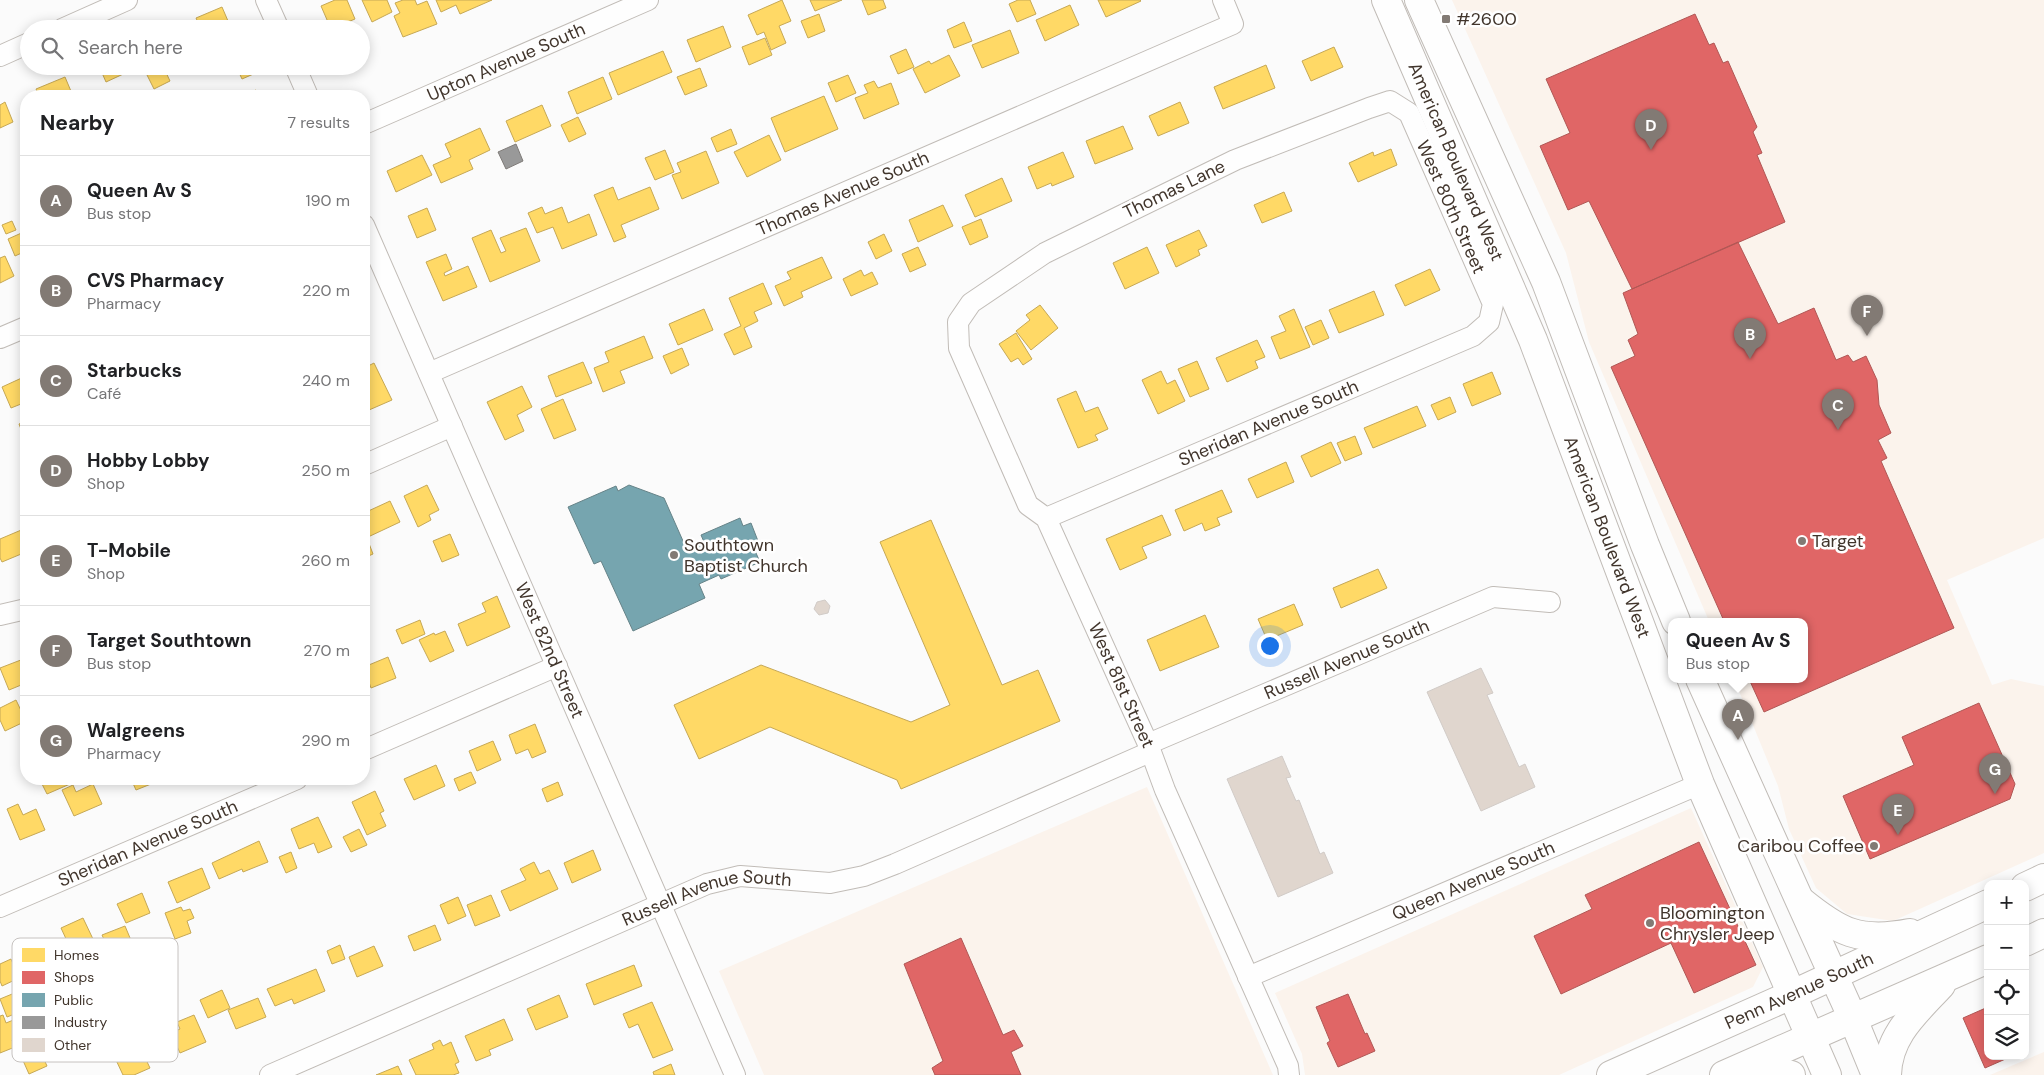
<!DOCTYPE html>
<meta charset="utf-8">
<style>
:root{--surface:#fff;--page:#f6f6f6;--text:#202124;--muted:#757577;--line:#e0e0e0;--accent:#827a74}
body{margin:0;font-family:"DM Sans",sans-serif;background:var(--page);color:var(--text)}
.controls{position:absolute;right:15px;bottom:15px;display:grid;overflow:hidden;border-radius:10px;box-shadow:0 2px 12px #0003}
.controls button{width:45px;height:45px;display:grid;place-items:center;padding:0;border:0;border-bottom:1px solid var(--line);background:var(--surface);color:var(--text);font:25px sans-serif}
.you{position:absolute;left:1269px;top:645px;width:18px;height:18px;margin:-12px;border:4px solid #fff;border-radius:50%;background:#1a73e8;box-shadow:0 0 0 8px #1a73e833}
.badge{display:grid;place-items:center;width:32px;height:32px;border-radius:50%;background:var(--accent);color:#fff;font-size:16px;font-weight:700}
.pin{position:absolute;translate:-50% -41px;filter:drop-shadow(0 1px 2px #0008)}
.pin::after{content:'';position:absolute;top:26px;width:18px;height:15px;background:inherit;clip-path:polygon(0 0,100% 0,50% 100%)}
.popup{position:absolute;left:1668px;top:618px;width:140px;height:65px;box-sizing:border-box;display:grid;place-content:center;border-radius:10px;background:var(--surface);filter:drop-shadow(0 1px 4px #0005);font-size:16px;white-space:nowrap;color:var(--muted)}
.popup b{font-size:19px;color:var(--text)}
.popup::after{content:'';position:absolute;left:50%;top:100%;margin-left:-10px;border:10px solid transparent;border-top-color:var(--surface)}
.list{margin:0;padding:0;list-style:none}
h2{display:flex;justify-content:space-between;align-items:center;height:65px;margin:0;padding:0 20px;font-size:21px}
h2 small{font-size:16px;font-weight:400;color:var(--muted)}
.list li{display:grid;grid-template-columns:32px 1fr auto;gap:15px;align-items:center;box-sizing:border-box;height:90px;padding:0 20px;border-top:1px solid var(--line)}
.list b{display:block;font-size:19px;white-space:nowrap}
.list p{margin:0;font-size:16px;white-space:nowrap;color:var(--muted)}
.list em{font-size:16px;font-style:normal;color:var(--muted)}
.icon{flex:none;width:28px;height:28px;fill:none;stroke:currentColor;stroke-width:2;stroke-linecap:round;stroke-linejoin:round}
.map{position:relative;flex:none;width:2044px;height:1075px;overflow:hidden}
.search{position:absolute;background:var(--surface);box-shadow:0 2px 12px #0003;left:20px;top:20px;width:350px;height:55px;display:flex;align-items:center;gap:12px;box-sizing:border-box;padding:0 18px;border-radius:28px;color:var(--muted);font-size:19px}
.panel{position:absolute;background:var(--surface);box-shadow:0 2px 12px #0003;left:20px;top:90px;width:350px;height:695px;border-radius:20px}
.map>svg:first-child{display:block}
.built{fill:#fbf3ec}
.homes{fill:#ffd966;stroke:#c6a855}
.shops{fill:#e06666;stroke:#b05755}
.public{fill:#76a5af;stroke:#668388}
.industry{fill:#999;stroke:#7f7b78}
.building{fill:#e0d6ce;stroke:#d1cbc7}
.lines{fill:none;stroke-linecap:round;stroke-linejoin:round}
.street-casing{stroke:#c1bcb7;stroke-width:22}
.secondary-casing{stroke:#c1bcb7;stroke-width:30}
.street{stroke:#fefefe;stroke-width:20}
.secondary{stroke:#fefefe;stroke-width:28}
.poi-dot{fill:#827a74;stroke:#fff;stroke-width:2}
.labels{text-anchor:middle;stroke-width:5;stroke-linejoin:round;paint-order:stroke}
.poi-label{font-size:18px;fill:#41352c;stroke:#fff;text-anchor:start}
.street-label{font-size:18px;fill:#41352c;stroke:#fff}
.key{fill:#fff;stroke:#c6c2c0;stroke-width:1}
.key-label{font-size:14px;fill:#41352c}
</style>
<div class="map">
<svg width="2044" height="1075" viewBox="0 0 2044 1075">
<rect width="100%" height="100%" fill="#fbfbfb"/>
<path class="built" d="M1452,0h592v538l-97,42 45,105 19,-6 33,7v167l-151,68 -46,-7 -31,-26 -27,-59 -11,-43 -44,-107h70v-58h-95l-120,-279 -23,-89z
M1147,787l126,288h-509l-45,-104z
M1691,808l72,159 -10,20 -194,88h-254l-3,-21 -27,-61z
M2044,1052v23h-54z"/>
<path class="homes" d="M335,0h12l8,19 -24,10 -10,-23z
M362,0h25l5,12 -20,10z
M403,0h12l2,5 10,-4 10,23 -34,13 -9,-21 6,-3 -5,-10z
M436,0h56l-32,14 -4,-9 -15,7z
M782,0l9,21 -12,5 7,17 -15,7 -7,-18 -7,3 -9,-20z
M810,0h32l-27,11z
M862,0h21l3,8 -18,7z
M1018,0h12l6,14 -19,8 -8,-18z
M1098,0h42l1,1 -35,16z
M1070,5l9,20 -34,16 -9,-21z
M222,7l9,21 -30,1 -5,-11z
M819,14l6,17 -17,7 -7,-17z
M964,22l8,19 -18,7 -7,-18z
M723,26l8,21 -35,15 -9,-22z
M1010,30l9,23 -37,15 -10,-23z
M765,38l7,17 -23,10 -7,-18z
M1334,47l9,20 -32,14 -9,-20z
M906,49l8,18 -16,7 -8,-18z
M663,51l9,21 -54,23 -9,-22z
M949,55l11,21 -35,17 -12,-24 16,-8 2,3z
M1266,65l9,23 -52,21 -9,-22z
M99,66h32l1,4 -26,12z
M160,66h3l7,15 -16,8 -8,-16z
M236,66h20l2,6 -16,7z
M700,68l7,18 -22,9 -8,-18z
M848,75l8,18 -20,9 -8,-19z
M65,77l8,19h-34l-3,-7z
M603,77l9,22 -35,15 -9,-22z
M874,81l4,7 13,-5 8,21 -35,15 -9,-21 13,-5 -4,-8z
M256,90l3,6h-18z
M824,96l14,33 -53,23 -14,-34z
M5,102l8,20 -13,6v-23z
M1180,102l9,21 -31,13 -9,-20z
M542,105l9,21 -36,16 -9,-21z
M578,117l8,17 -17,8 -8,-17z
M1123,126l10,23 -38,15 -9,-23z
M480,128l10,22 -21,10 4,9 -32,14 -8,-18 18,-8 -6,-13z
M731,129l6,15 -20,8 -6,-14z
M769,135l12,25 -34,17 -13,-25z
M1391,149l6,16 -39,17 -9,-19 24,-11 1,4z
M665,150l9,22 -19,8 -10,-22z
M706,151l13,32 -37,16 -10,-24 9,-3 -4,-9z
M1063,152l11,25 -22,9 -1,-3 -14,6 -9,-22z
M422,155l10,20 -36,17 -9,-21z
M1002,178l10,23 -37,16 -10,-22z
M613,187l5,13 32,-13 9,22 -38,16 5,12 -12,5 -20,-47z
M1284,192l8,19 -30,12 -8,-18z
M943,205l10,21 -35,16 -9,-22z
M542,207l3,7 17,-7 6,16 21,-9 8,21 -35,14 -9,-22 -16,6 -9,-20z
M427,208l9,22 -19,8 -9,-22z
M981,219l7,18 -18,8 -8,-18z
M12,221l4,9 -10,4 -4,-9z
M526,228l14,33 -50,21 -18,-44 19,-8 10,23 5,-2 -6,-13z
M1199,230l8,16 -9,4 2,5 -24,12 -10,-22z
M26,231v20l-11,5 -7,-17z
M884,234l8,17 -16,8 -8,-17z
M918,247l8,18 -16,7 -8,-18z
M1147,247l12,26 -34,16 -12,-26z
M446,254l6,15 -8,4 1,3 23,-10 9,21 -34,14 -17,-39z
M5,256l9,20 -14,7v-25z
M822,257l10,21 -31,14 2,5 -19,9 -9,-20 16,-7 -4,-7z
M1430,269l10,21 -35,16 -10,-21z
M861,270l3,6 8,-4 6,12 -27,12 -8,-17z
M763,283l9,21 -18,8 4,9 -14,7 8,19 -18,8 -10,-21 17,-8 -12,-28z
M1374,291l10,24 -45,18 -10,-23z
M1040,305l18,23 -27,22 -15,-19 14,-11 -4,-5z
M704,309l9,21 -35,15 -9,-21z
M1294,309l16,38 -30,12 -9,-22 15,-6 -7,-15z
M1321,320l8,18 -16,7 -8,-18z
M1016,333l16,26 -9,6 -5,-7 -7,4 -12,-18z
M644,336l9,22 -33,13 5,12 -22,9 -9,-24 15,-6 -4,-10z
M1257,340l8,17 -10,4 3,7 -31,14 -11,-24z
M682,348l7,17 -18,9 -8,-18z
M1197,361l12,28 -19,8 -12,-28z
M583,362l9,21 -36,14 -8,-21z
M374,363l18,37 -23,10 -5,-10v-13l4,-2 -4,-10v-7z
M1161,371l6,13 8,-4 10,21 -27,13 -16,-34z
M1492,372l9,22 -29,12 -9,-22z
M26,376v26l-15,6 -9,-21z
M522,386l10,21 -15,8 7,16 -19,9 -18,-38z
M1076,391l9,21 13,-5 10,22 -13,6 3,5 -20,8 -21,-49z
M1450,397l6,15 -18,8 -7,-15z
M563,399l13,31 -22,9 -13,-30z
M1417,406l9,20 -53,22 -9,-20z
M26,421v21l-7,-18z
M1355,436l7,18 -17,7 -8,-18z
M1331,442l10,21 -30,14 -10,-21z
M1286,462l8,20 -37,16 -9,-19z
M427,485l12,25 -10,5 2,5 -13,7 -14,-31z
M1222,490l10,22 -15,6 3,7 -15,6 -3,-8 -18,8 -9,-21z
M390,501l10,21 -32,15 -4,-10v-14z
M1162,515l9,20 -29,12 5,11 -27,12 -14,-31z
M931,520l71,165 36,-15 22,51 -159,68 -4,-9 -127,-53 -71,32 -25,-54 87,-40 150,57 39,-17 -70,-163z
M26,528v24l-24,10 -2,-4v-19z
M365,533l8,21 -9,4v-24z
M450,534l9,21 -17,7 -9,-21z
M1378,569l9,19 -46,20 -8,-20z
M497,596l13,31 -43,19 -9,-22 28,-12 -4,-9z
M1294,604l9,21 -36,15 -9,-21z
M1205,615l14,32 -59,24 -13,-31z
M420,620l5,14 -23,10 -6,-14z
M445,631l9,20 -24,11 -11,-22 15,-7 1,2z
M388,657l8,21 -25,10 -7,-21z
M26,658v25l-17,7 -9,-22z
M16,700l10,21 -21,10 -5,-11v-12z
M535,724l11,28 -14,6 -4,-9 -12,5 -7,-19z
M493,741l8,19 -24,11 -8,-20z
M436,765l9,21 -31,14 -10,-21z
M471,772l5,11 -17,8 -5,-12z
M42,779h26l2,5 -23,10 -7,-14z
M131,779h30v1l-25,10z
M558,782l5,13 -16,7 -5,-13z
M93,784l9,20 -28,12 -12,-26 11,-5 3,7z
M375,791l9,20 -4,2 6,13 -19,9 -15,-33z
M18,804l5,11 13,-6 9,21 -25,10 -13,-31z
M318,817l14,30 -14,6 -4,-10 -15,6 -8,-20z
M359,829l8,16 -16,7 -8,-15z
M259,841l9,21 -25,10 -1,-3 -23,10 -7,-16z
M593,850l8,20 -29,13 -8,-20z
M291,852l6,16 -11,5 -7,-16z
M534,862l6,12 9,-4 9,19 -48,22 -9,-20 25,-11 -6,-11z
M202,868l8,20 -33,15 -9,-21z
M142,893l8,20 -24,10 -9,-19z
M491,895l9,21 -25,10 -8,-21z
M458,897l8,19 -18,8 -8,-19z
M181,907l2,4 7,-2 4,9 -7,3 4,12 -16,6 -10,-26z
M83,918l10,21 -13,5 4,7 -10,5 -13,-28z
M435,925l6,15 -27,11 -6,-15z
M125,926l8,19 -22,10 -9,-20z
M340,945l5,14 -13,5 -5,-13z
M374,946l9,20 -26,11 -8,-20z
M70,957l9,22 -22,11 -11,-23z
M11,959l8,19 -17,8 -2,-5v-17z
M634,965l8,21 -48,19 -8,-21z
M316,969l9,22 -31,13 -2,-5 -17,7 -8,-17z
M222,990l8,18 -22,10 -8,-18z
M17,992l8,18 -18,7 -7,-18z
M559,995l9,22 -32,13 -9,-21z
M258,998l8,19 -30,12 -8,-19z
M652,1002l21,48 -20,8 -15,-34 -9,4 -6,-14z
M161,1009l9,18 -19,8 -8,-18z
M3,1015l3,8 10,-4 7,16 -11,5 3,7 -15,6v-37z
M194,1015l12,27 -26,11 -9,-20 9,-4 -3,-7z
M504,1019l9,21 -24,10 2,5 -15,6 -11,-25z
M110,1033l7,15 -18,8 -7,-15z
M440,1040l3,6 8,-4 8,20 -4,2 4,9 -6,2h-37l-7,-15 25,-11 -2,-5z
M39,1048l8,18 -18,8 -8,-18z
M141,1049l9,19 -16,7h-11l-7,-15z
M671,1064l4,11h-21l-1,-3z
M398,1066l4,9h-26z"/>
<path class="shops" d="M1695,14l14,31 5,-2 9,20 5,-2 29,66 -4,5 9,21 -5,2 28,67 -153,67 -43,-88 -21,9 -28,-64 30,-13 -24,-54z
M1738,242l40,82 36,-16 22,52 12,-5 5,7 13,-6 11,24 2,25 12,28 -13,7 9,18 -6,3 73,167 -190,84 -15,-33h55v-58h-80l-113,-254 24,-11 -7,-16 10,-6 -15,-41z
M1979,703l36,81 -5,15 -140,60 -27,-63 71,-31 -12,-28z
M1699,842l57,123 -62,28 -23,-50 -110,51 -27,-58 58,-27 -7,-14z
M961,938l42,97 11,-5 9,16 -12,6 10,23h-86l-3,-7 11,-7 -39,-97z
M1348,994l17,40 2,-1 8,18 -37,16 -11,-24 3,-2 -14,-34z
M1988,1007v49l22,1 -25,11 -22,-50z"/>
<path class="public" d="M629,485l35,13 23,52 17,-8 -3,-7 39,-17 3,8 8,-3 7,18 -6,3 8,18 -39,17 -2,-4 -20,9 6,14 -72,33 -32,-70 -7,3 -26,-57 48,-21 2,5z"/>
<path class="industry" d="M516,144l7,17 -17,8 -8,-17z"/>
<path class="building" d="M825,600l5,6 -2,7 -9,2 -5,-6 3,-7z
M1481,668l12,25 -6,2 32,72 6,-3 10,23 -54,24 -54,-119z
M1282,756l9,21 -5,1 10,23 3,-1 21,54 4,-2 9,21 -55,24 -51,-118z"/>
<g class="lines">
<defs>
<g id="street">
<path d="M266,0l13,29"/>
<path d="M62,29l65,-29"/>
<path d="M0,56l29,-13"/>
<path d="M295,66l13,30"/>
<path id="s1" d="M364,124l284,-124"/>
<path id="s2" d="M364,225l371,850"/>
<path d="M0,338l26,-11"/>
<path id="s3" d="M429,373l804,-349 -10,-24"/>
<path d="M364,465l88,-39"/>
<path id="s4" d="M1046,518l427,-182 16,-14 4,-18 -84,-191 -19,-12 -21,7 -134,52 -190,93 -74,50 -13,19 1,26 69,157 18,13 102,226 17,46 123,276 1,9"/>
<path d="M0,615l26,-6"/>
<path id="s5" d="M1148,744l345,-147 57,5"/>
<path d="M364,750l193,-84"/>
<path id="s6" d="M0,907l297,-128"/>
<path id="s7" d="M1248,977l452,-193"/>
<path id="s8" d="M270,1075l437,-191 33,-8 90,7 34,-7 31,-12 255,-112"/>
</g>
<g id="secondary">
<path id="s9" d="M1386,0l147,340 167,444 127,291"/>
<path d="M1419,0l127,282 99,263 31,76"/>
<path d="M1700,679l153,340 23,56"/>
<path d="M2025,887l19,-9"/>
<path d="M1801,901c38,31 58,42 109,32"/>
<path d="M2025,942l19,-9"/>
<path d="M1743,1071h33l15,4"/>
<path id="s10" d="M1611,1075l180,-80 197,-91"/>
<path d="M1724,1075l264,-116"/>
<path d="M1887,1075c1,-40 29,-63 54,-90"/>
</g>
</defs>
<use href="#street" class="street-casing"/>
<use href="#secondary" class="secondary-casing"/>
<use href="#street" class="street"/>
<use href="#secondary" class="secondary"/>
</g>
<g class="poi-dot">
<rect x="1441" y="14" width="10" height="10" rx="2.5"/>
<circle cx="1802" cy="541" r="5"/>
<circle cx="674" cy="555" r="5"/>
<circle cx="1874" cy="846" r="5"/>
<circle cx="1650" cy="923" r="5"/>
</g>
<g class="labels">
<g class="poi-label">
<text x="1456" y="25">#2600</text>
<text x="1812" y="547">Target</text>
<text x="684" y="551">Southtown<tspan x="684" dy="21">Baptist Church</tspan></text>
<text x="1864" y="852" text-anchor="end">Caribou Coffee</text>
<text x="1660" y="919">Bloomington<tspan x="1660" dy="21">Chrysler Jeep</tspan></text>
</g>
<g class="street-label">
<text dy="6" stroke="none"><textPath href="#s1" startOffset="155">Upton Avenue South</textPath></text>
<text dy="6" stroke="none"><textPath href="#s9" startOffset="176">American Boulevard West</textPath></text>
<text transform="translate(1174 189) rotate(-26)" y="6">Thomas Lane</text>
<text dy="6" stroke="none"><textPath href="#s3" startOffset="451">Thomas Avenue South</textPath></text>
<text transform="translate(1451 207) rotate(66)" y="6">West 80th Street</text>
<text dy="6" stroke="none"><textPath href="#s4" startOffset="242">Sheridan Avenue South</textPath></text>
<text dy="6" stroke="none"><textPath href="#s9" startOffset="581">American Boulevard West</textPath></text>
<text dy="6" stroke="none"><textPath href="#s2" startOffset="464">West 82nd Street</textPath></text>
<text dy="6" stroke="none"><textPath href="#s5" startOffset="216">Russell Avenue South</textPath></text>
<text dy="6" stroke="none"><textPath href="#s4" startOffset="1628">West 81st Street</textPath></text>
<text dy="6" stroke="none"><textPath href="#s6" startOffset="161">Sheridan Avenue South</textPath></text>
<text dy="6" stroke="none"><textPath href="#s7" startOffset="245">Queen Avenue South</textPath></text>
<text dy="6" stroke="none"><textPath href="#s8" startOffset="474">Russell Avenue South</textPath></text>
<text dy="6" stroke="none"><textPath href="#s10" startOffset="206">Penn Avenue South</textPath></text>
</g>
</g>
<rect x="12" y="938" width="166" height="124" rx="8" class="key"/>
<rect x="22" y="948" width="23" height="14" fill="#ffd966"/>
<rect x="22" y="971" width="23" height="13" fill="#e06666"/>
<rect x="22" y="993" width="23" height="14" fill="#76a5af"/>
<rect x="22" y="1016" width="23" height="13" fill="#999"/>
<rect x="22" y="1038" width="23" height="14" fill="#e0d6ce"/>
<g class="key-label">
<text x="54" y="960">Homes</text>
<text x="54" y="982">Shops</text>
<text x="54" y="1005">Public</text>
<text x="54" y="1027">Industry</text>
<text x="54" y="1050">Other</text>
</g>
</svg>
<div class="controls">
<button>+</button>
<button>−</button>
<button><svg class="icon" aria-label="locate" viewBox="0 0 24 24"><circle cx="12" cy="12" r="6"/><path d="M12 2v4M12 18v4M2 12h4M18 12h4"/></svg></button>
<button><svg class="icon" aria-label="layers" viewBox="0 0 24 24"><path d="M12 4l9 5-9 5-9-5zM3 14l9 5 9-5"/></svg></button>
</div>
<div class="you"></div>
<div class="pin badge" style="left:1738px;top:740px">A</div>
<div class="popup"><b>Queen Av S</b>Bus stop</div>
<div class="pin badge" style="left:1750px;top:359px">B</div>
<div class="pin badge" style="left:1838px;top:430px">C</div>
<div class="pin badge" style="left:1651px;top:150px">D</div>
<div class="pin badge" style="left:1898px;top:835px">E</div>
<div class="pin badge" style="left:1867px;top:336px">F</div>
<div class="pin badge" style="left:1995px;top:794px">G</div>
<div class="search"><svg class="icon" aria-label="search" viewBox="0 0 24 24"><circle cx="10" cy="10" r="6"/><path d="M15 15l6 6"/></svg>Search here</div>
<section class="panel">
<h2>Nearby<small>7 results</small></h2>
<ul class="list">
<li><span class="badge">A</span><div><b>Queen Av S</b><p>Bus stop</p></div><em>190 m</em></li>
<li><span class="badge">B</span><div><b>CVS Pharmacy</b><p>Pharmacy</p></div><em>220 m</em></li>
<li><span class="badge">C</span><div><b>Starbucks</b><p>Café</p></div><em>240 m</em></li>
<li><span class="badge">D</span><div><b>Hobby Lobby</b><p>Shop</p></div><em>250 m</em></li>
<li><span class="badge">E</span><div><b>T-Mobile</b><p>Shop</p></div><em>260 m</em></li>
<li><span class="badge">F</span><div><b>Target Southtown</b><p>Bus stop</p></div><em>270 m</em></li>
<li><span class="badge">G</span><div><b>Walgreens</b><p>Pharmacy</p></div><em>290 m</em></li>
</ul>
</section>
</div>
